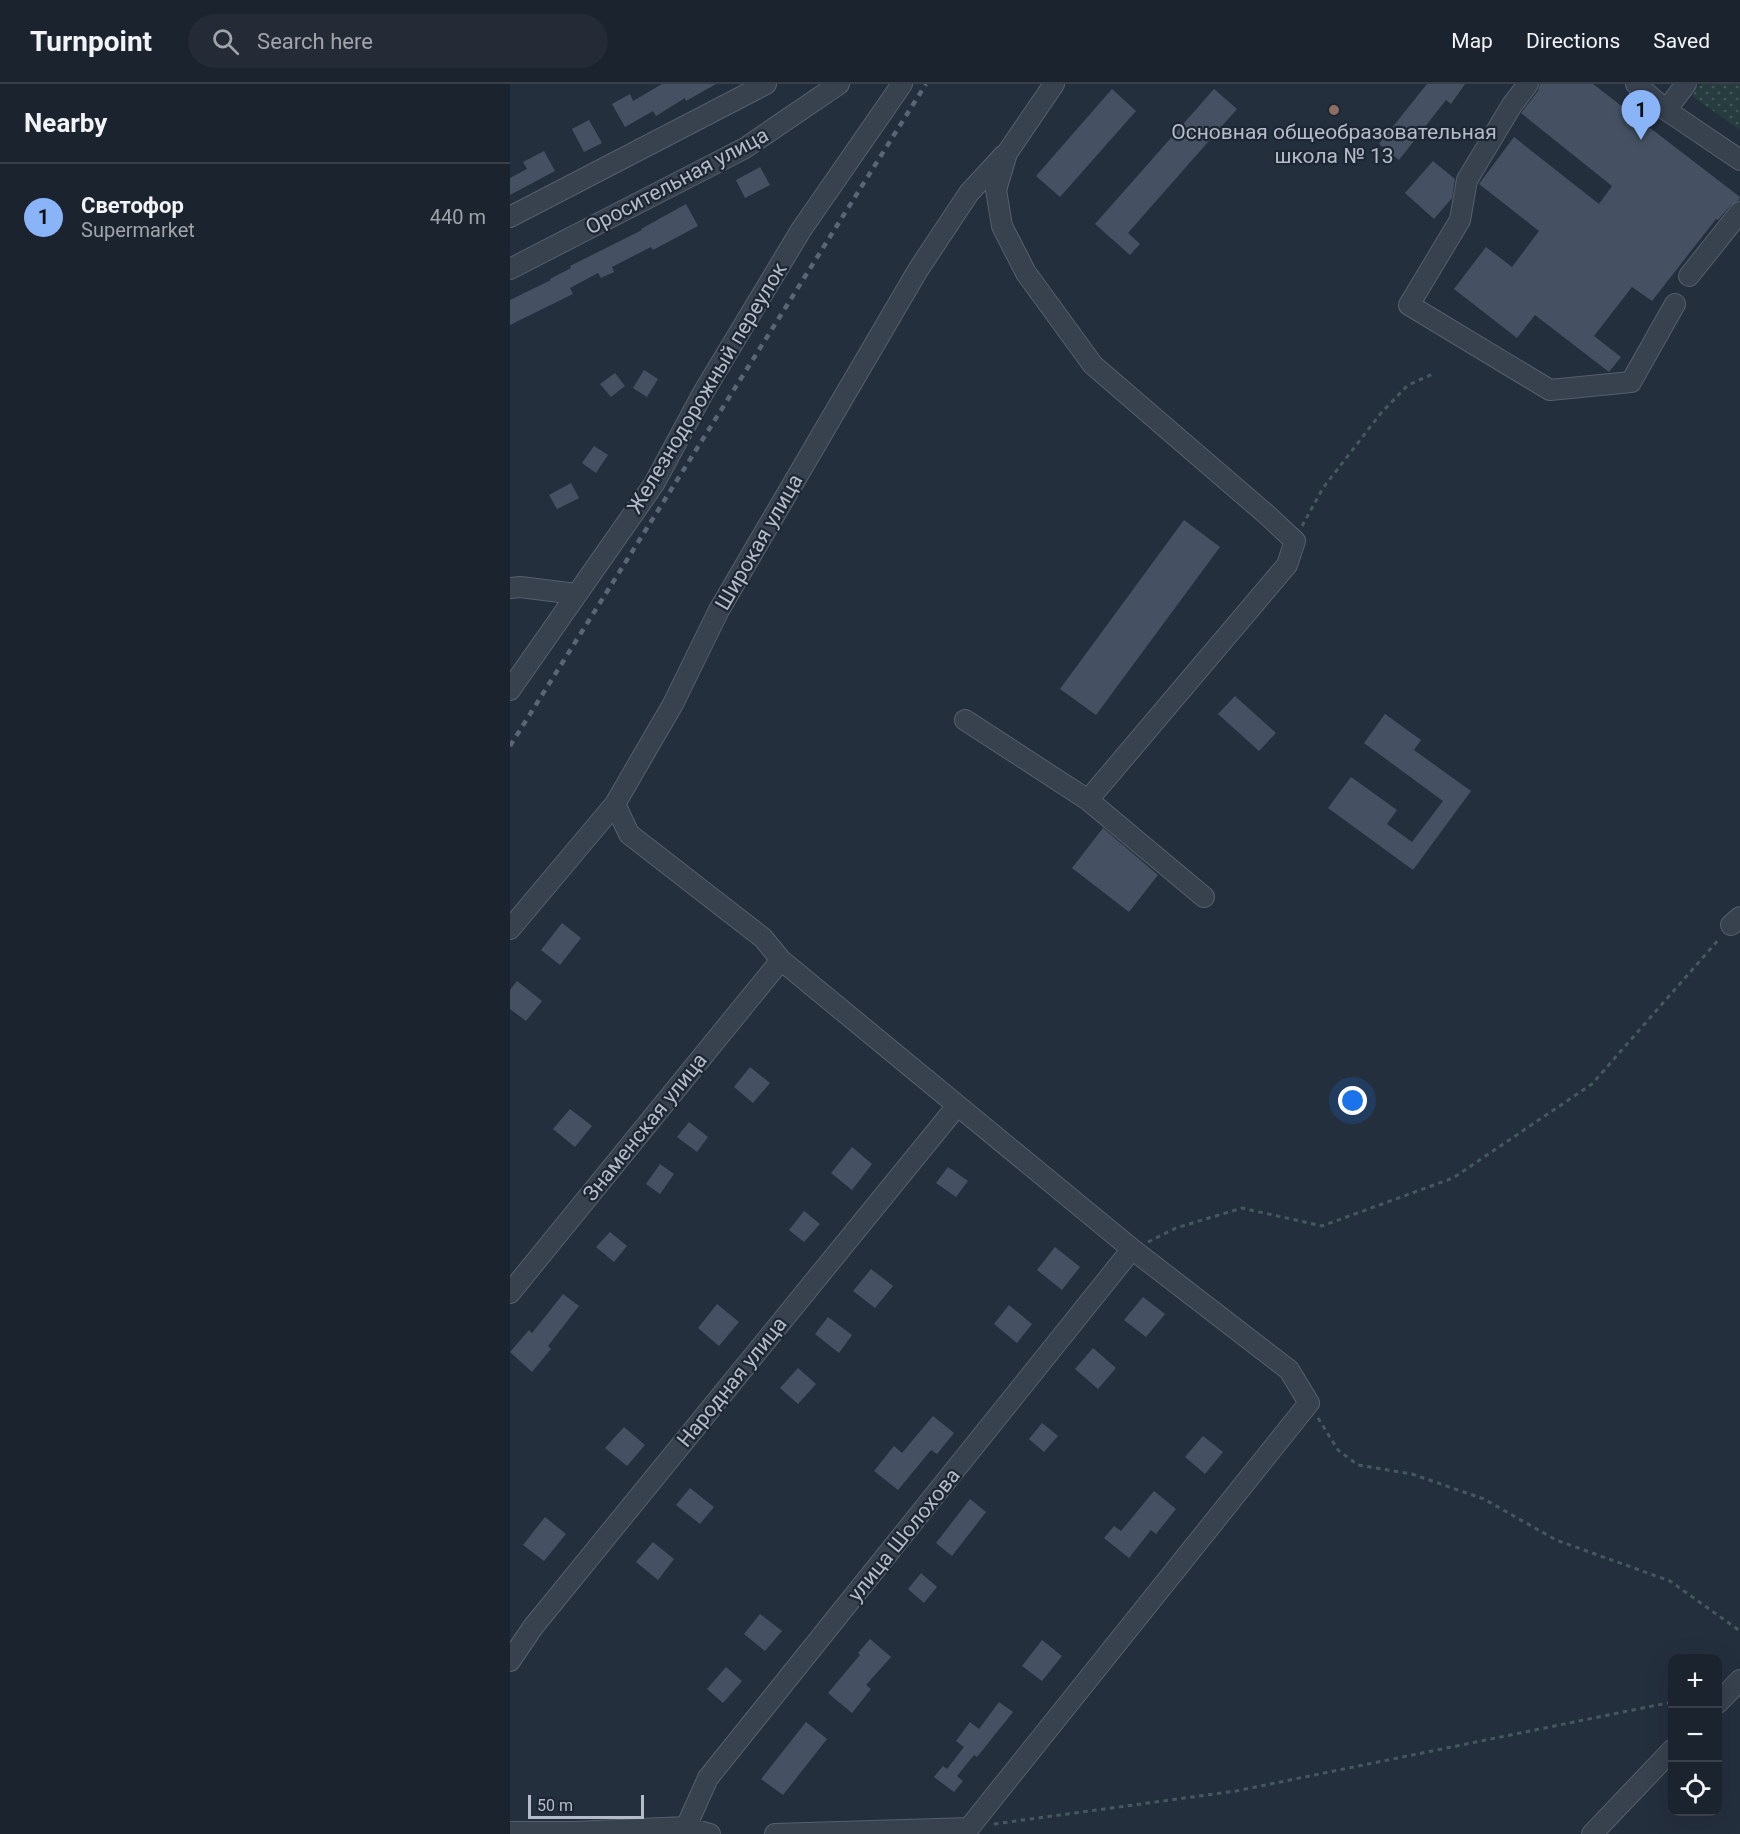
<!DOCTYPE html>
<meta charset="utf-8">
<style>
:root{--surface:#1b232e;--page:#242b36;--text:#f1f3f6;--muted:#a0a4aa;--line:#39404a;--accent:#8ab4f8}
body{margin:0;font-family:Roboto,sans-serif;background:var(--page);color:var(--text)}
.controls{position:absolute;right:18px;bottom:18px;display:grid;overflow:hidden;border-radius:12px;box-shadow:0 6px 24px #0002}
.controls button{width:54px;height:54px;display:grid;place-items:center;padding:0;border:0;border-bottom:2px solid var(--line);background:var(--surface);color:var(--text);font:30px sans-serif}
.scale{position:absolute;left:18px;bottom:15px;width:116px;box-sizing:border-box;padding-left:6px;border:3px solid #b4bcc9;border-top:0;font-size:16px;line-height:21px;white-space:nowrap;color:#b4bcc9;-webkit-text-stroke:4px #1d2633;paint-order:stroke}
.you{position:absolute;left:843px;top:1017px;width:21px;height:21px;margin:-15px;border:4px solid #fff;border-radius:50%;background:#1a73e8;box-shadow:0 0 0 9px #1a73e833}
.badge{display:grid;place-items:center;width:39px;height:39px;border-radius:50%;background:var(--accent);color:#111;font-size:20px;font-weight:700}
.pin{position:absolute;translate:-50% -50px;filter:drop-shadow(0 2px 3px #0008)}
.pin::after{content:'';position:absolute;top:32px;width:21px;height:18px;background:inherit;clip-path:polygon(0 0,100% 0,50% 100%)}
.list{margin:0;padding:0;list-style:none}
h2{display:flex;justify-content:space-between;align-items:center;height:78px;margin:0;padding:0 24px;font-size:26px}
h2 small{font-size:20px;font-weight:400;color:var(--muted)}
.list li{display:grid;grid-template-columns:39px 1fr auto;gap:18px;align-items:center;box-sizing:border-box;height:108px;padding:0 24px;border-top:2px solid var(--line)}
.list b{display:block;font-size:22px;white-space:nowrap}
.list p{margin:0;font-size:20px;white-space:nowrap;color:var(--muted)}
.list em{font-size:20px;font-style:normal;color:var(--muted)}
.icon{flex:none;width:33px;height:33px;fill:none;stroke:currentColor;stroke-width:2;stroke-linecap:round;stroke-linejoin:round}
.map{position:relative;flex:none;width:1230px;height:1750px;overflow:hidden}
header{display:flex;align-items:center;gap:36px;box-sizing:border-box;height:84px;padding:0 30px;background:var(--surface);border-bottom:2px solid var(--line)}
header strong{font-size:28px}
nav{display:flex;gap:33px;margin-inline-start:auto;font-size:21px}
.search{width:420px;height:54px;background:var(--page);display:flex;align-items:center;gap:15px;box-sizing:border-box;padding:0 21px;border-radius:33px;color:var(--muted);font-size:22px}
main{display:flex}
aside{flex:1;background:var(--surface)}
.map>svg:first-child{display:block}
.grass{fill:url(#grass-dots)}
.building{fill:#455162}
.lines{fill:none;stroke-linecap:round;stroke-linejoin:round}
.minor-casing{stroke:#565f6c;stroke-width:22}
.path{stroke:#44595c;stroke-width:3;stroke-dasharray:4.5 4.5;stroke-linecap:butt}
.minor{stroke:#38414e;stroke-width:20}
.rail{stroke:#5a6575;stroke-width:4.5;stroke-dasharray:6 6;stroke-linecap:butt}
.education-dot{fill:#8d6e63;stroke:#1d2633;stroke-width:2}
.labels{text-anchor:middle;stroke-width:4.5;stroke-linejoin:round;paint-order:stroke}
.poi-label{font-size:21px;fill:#b4bcc9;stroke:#1d2633}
.street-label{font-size:21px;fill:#b4bcc9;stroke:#1d2633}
</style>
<header>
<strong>Turnpoint</strong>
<div class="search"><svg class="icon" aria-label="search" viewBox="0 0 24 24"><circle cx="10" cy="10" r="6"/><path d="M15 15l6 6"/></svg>Search here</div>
<nav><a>Map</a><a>Directions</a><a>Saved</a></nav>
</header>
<main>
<aside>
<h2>Nearby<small></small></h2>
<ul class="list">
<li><span class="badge">1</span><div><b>Светофор</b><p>Supermarket</p></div><em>440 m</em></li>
</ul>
</aside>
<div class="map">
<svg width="1230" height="1750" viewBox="0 0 1230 1750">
<defs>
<pattern id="grass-dots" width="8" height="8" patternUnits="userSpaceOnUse" patternTransform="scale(1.5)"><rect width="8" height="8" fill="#263c3f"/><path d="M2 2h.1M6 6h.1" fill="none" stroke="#435659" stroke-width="1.8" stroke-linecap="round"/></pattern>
</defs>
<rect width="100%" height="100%" fill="#242f3e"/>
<path class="grass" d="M1191,0h39v46l-48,-34z"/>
<path class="building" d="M152,0h54l-30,17 -1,-3 -29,18 -3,-5 -28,16 -13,-23 18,-10 3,7z
M917,0h38l-14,20 -5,-4 -47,60 -20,-16z
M1030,0h53l147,113 -1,3 -8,5 -13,15 -2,-1 -64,82 -20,-14 -38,49 27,21 -12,15 -74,-57 -18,23 -63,-49 32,-42 26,20 27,-36 -60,-47 35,-47 85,67 13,-18 -91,-73 17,-22z
M602,5l24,22 -76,86 -24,-21z
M704,5l23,20 -109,124 12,11 -10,11 -35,-31z
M79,36l13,23 -18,9 -12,-23z
M34,67l11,20 -45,24v-17l17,-9 -4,-7z
M923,77l22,18 -3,19 -18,21 -29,-26z
M250,83l10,18 -25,13 -9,-18z
M176,120l12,22 -45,24 -2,-3 -39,20 2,5 -13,6 -3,-5 -28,15 3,6 -63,31v-25l41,-20 -1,-1 21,-11 -1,-2 72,-36 -1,-1z
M134,286l14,9 -11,18 -14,-9z
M105,289l10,13 -14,11 -11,-13z
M84,362l14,9 -12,18 -14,-10z
M61,399l8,15 -22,11 -8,-14z
M674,436l36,27 -124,168 -36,-26z
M725,612l41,37 -17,18 -41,-37z
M875,630l36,26 -7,10 57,41 -58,79 -85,-62 23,-31 46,33 -10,14 25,18 31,-41 -79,-58z
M593,744l55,47 -29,37 -57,-44z
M52,839l19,15 -21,27 -19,-15z
M7,897l25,20 -16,20 -16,-12v-19z
M240,983l20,16 -17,20 -19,-16z
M60,1025l22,17 -17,21 -22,-18z
M179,1038l19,15 -11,15 -20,-15z
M342,1063l20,17 -20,26 -21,-17z
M150,1080l14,10 -14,20 -14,-10z
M438,1083l20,14 -12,16 -20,-14z
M294,1127l16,13 -16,18 -15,-12z
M100,1148l17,14 -13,16 -18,-15z
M545,1163l25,20 -18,23 -25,-20z
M361,1185l22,17 -18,22 -22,-17z
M53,1210l16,12 -31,40 3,3 -19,23 -22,-20 19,-22 3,3z
M633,1213l22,17 -19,23 -22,-17z
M207,1220l22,18 -20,24 -21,-18z
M499,1221l23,19 -15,19 -23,-19z
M318,1233l24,18 -13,18 -24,-19z
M583,1264l23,20 -18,21 -23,-20z
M288,1284l18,16 -18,20 -18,-16z
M423,1332l21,17 -17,21 -6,-4 -33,40 -24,-19 20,-25 8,7z
M532,1339l16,13 -14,16 -15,-13z
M114,1343l21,18 -18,21 -22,-18z
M693,1352l20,16 -18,22 -20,-17z
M180,1404l24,19 -14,17 -24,-19z
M644,1407l22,18 -20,25 -5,-4 -22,28 -25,-20 10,-12 7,5z
M460,1415l16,13 -34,44 -16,-13z
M35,1433l21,17 -22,27 -21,-16z
M143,1458l21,17 -16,21 -22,-18z
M411,1489l16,14 -13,16 -16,-14z
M250,1530l22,17 -17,20 -21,-17z
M360,1555l21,18 -25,28 5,4 -19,24 -24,-20 32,-38 -2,-2z
M532,1556l20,16 -20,25 -20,-15z
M216,1583l16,14 -19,22 -16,-14z
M489,1618l14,10 -36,45 -3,-2 -17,21 6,5 -9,11 -20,-15 9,-11 4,3 17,-22 -8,-6 14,-19 9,7z
M296,1638l21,17 -44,56 -22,-16z"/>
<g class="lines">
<defs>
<path id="minor" d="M544,0l-47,69 -11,37 6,36 24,47 67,92 173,149 29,27 -8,24 -199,235
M1018,0l-16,21 -45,75 -7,40 -51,85 141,85 81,-8 44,-78
M1126,0l30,26 74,50
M1156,26l20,-26
M0,133l256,-133
M0,185l235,-121 94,-64
M1179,192l51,-64
M0,504l10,-1 56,7
M0,606l144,-206 49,-91 98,-163 101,-146
M455,636l123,80 116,97
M105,720l14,30 134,104 18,22 351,289 157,121 20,33 -340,425 -194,6
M1221,841l9,-8
M0,845l105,-125 58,-100 46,-94 199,-340 51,-77 35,-38
M0,1209l271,-333
M0,1577l23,-34 424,-521
M1208,1619l22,-23
M176,1743l22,-49 424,-529
M0,1748h64l112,-5 24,7
M1082,1750l80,-84"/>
</defs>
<use href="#minor" class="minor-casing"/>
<path class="path" d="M792,442l21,-38 58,-75 27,-28 27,-12
M638,1158l28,-14 66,-20 80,18 131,-48 139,-94 128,-146
M808,1334l20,32 20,15 54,9 72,25 72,41 114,41 70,50
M484,1740l242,-33 436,-89"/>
<use href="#minor" class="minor"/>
<path class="rail" d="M0,662l416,-662"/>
</g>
<circle class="education-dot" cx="824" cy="26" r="6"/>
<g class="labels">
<g class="poi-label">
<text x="824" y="55">Основная общеобразовательная<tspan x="824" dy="24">школа № 13</tspan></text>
</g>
<g class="street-label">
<text transform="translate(167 97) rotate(-28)" y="7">Оросительная улица</text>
<text transform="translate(197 304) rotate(-59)" y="7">Железнодорожный переулок</text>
<text transform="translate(249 458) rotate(-60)" y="7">Широкая улица</text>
<text transform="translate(135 1043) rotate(-51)" y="7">Знаменская улица</text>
<text transform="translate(222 1298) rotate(-51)" y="7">Народная улица</text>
<text transform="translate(394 1451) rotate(-51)" y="7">улица Шолохова</text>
</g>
</g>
</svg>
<div class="controls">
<button>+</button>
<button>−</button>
<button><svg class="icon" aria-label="locate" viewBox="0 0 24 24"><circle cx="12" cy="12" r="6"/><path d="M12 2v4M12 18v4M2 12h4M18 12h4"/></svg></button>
</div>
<div class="scale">50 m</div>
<div class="you"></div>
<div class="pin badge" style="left:1131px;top:56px">1</div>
</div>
</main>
